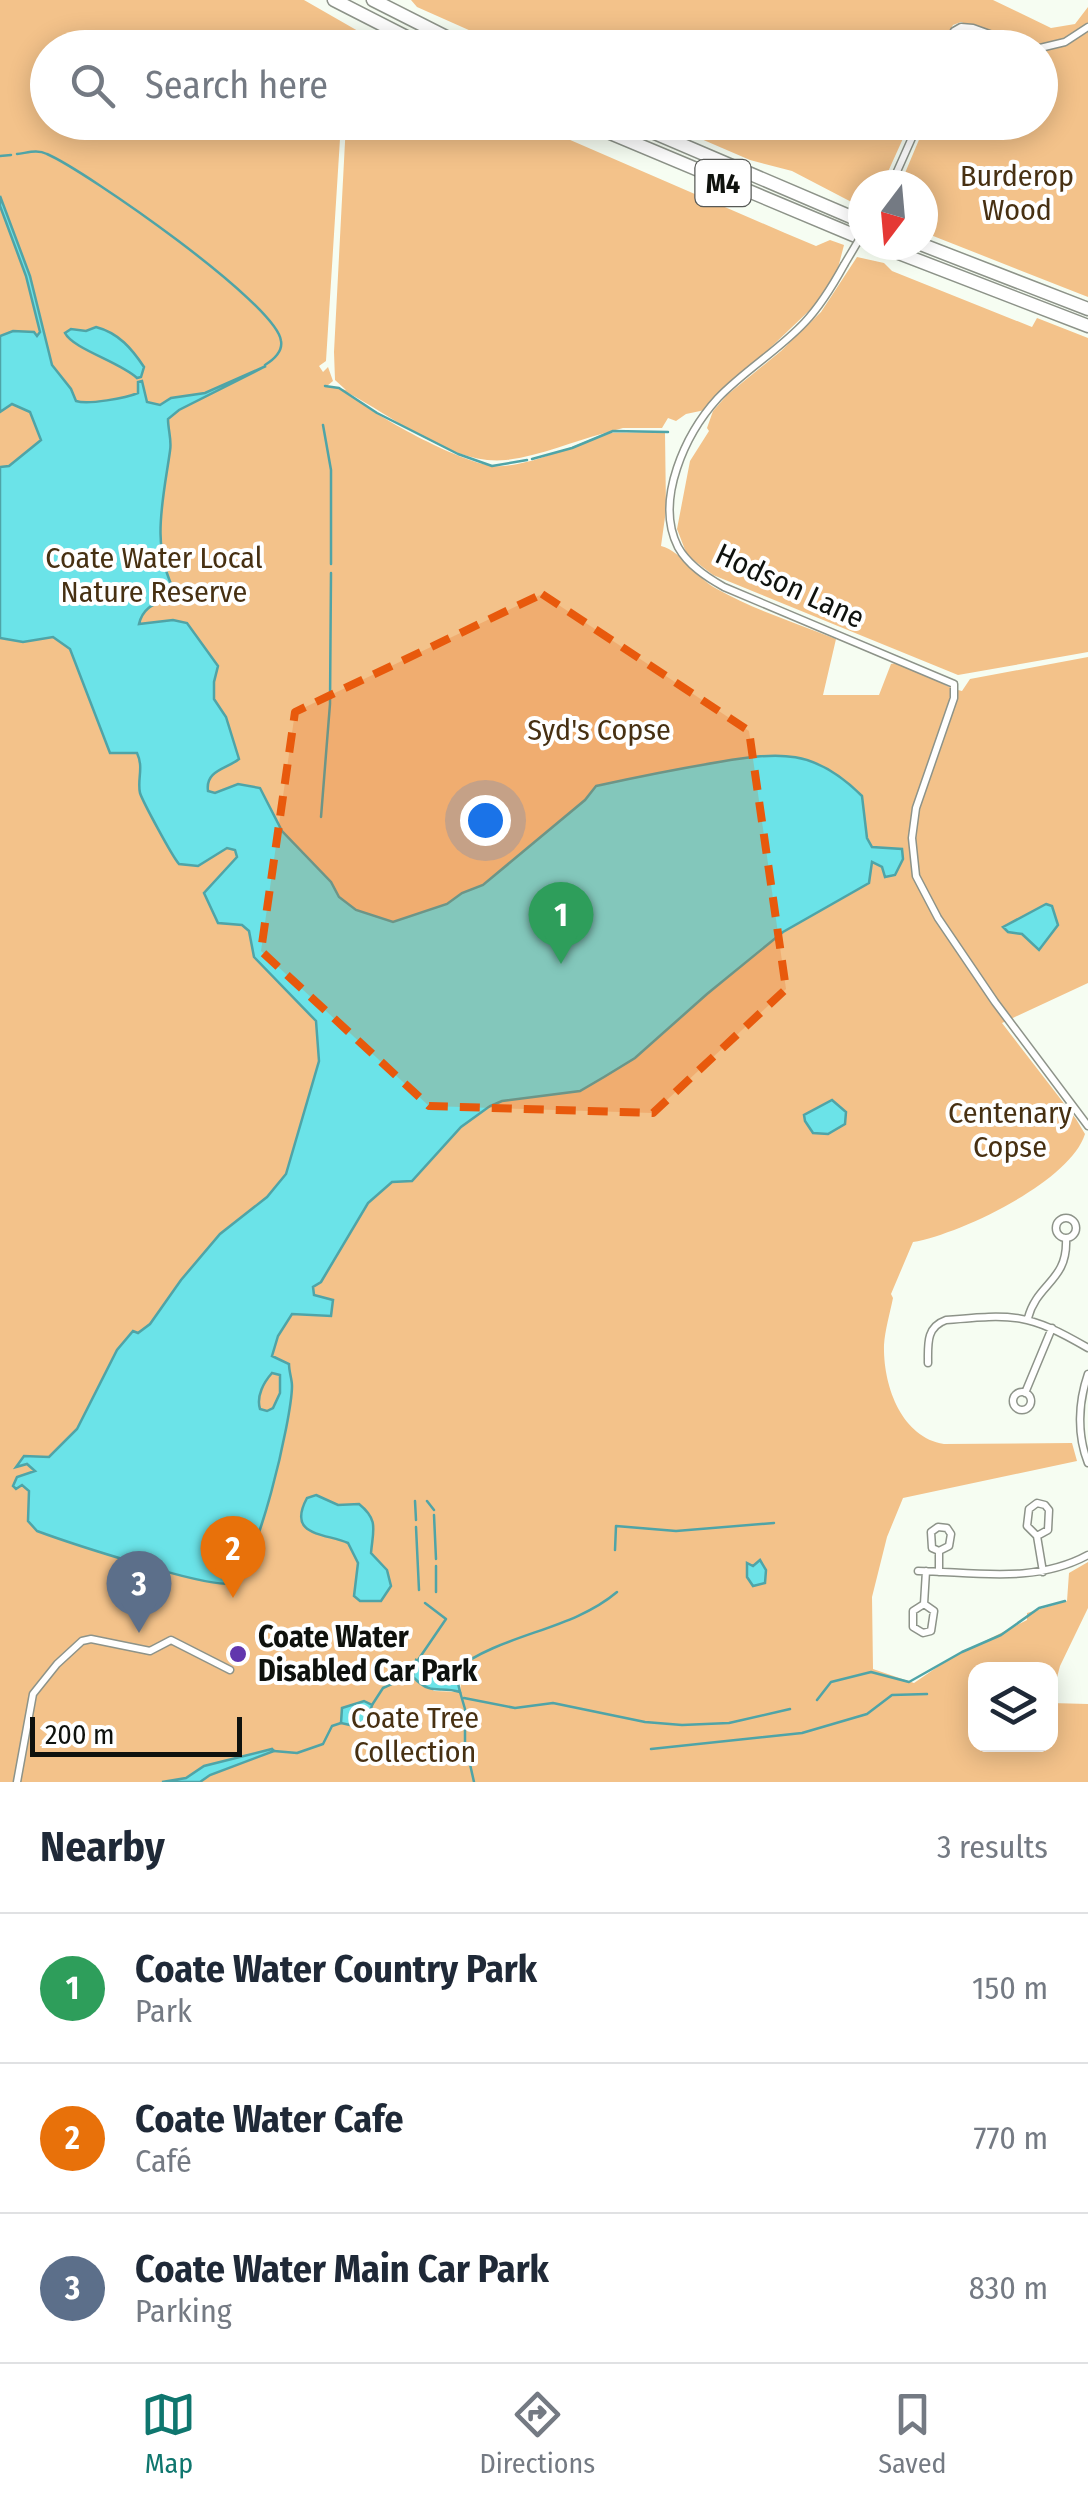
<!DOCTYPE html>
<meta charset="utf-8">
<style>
:root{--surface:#fff;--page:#f2f2f3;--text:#1f2937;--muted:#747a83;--line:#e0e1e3;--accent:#0f766e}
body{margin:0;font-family:"Fira Sans Condensed",sans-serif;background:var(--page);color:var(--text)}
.controls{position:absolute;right:30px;bottom:30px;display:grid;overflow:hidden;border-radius:20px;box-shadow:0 5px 25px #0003}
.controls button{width:90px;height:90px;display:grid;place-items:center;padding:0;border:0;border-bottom:2px solid var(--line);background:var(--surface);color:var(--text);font:50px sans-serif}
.compass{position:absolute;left:848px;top:170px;width:90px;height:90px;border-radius:50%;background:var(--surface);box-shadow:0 5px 25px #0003;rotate:196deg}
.scale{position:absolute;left:30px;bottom:25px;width:212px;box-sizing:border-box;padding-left:10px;border:5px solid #0f120e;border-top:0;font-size:28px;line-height:35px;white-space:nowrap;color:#0f120e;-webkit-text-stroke:8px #fff;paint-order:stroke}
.you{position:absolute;left:485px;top:820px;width:35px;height:35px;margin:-25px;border:8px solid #fff;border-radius:50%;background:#1a73e8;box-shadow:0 0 0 15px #1a73e833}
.badge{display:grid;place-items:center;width:65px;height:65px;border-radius:50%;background:var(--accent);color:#fff;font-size:32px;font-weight:700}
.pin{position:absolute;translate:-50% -82px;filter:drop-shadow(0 2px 5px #0008)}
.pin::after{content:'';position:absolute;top:52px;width:35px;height:30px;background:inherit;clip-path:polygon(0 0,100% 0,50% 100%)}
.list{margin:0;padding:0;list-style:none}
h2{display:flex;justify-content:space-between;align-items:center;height:130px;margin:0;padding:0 40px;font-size:42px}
h2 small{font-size:32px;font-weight:400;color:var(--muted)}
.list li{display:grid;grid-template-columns:65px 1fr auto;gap:30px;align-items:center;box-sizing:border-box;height:150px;padding:0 40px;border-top:2px solid var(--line)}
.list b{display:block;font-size:38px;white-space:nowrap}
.list p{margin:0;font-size:32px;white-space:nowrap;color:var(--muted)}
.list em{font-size:32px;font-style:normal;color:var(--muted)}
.icon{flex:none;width:55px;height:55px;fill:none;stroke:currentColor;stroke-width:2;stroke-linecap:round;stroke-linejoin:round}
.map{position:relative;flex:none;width:1088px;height:1782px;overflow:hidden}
.search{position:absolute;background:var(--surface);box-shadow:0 5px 25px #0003;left:30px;right:30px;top:30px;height:110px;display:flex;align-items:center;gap:25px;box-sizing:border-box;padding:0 35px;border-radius:55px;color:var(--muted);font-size:38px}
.sheet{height:580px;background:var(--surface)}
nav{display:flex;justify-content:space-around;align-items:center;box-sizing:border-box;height:140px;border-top:2px solid var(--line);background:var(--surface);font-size:28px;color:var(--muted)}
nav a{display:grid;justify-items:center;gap:5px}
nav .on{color:var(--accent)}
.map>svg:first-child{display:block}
.green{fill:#f3c28a;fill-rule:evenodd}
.water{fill:#6be3e8;stroke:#4fa4a7;stroke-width:2.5;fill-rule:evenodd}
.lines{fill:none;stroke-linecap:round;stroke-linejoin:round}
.stream{stroke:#4fa4a7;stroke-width:2.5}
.minor-casing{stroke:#8d9389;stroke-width:9}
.motorway-casing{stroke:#8d9389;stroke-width:15}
.minor{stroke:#fff;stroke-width:6}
.motorway{stroke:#fff;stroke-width:12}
.minor-bridge-casing{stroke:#8d9389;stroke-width:9;stroke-linecap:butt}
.minor-bridge{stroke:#fff;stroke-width:6}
.marked{fill:#e8590c;fill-opacity:0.2;stroke:#e8590c;stroke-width:8;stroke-dasharray:20 12;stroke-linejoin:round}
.poi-dot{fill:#6236ad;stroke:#fff;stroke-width:4}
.labels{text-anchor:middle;stroke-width:8;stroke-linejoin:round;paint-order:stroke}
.shield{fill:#fff;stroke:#575956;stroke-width:2.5}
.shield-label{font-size:28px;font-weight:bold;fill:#0f120e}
.park-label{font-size:30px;fill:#473012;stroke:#fff}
.street-label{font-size:30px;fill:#0f120e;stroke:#fff}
.poi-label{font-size:30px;font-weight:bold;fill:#0f120e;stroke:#fff;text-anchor:start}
</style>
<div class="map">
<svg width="1088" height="1782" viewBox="0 0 1088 1782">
<rect width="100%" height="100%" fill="#f6fdf2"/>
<path class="green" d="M0,0h304l61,35v12l-317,1v74l293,1 -15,238 -7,5 4,6 5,-5 5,14 -6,5 19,4 -11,-10 -1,-28 12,-229h185l254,110 31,13 14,-6 14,5 -7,27 -24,35 -108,103 -19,4 -10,7 -8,-3 -6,10h-39l-18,5 60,-1 1,78 -5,36c22,6 35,32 56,43 37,21 80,34 119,50l-13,56h56l12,-31c25,-4 49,24 71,27l8,-12 118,-22v326l-86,40 74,96 9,15c-15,48 -125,100 -172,108l-22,52 2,4c-3,15 -8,32 -9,47 -1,40 17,92 60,99l128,-1 5,18 -174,37 -16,39 -15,60 1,72 41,14 35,-24 78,-39v-7l40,-12 2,-28 19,-11v46l-28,58 -9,34 -1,-30h-74v74h74l1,-41 37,1v78h-888c19,-15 44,-17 64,-31l-41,10 -37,17 -24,4h-162zM348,393c45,23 104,73 158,67 35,-4 67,-19 99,-27 -27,12 -83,36 -112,33 -34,-4 -119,-50 -145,-73zM427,1667l25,4 9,12 -1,9 -26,-1 -20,-19z
M411,0h582l58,28 24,-4 13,-17v290l-165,-65v-47h-23l26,-62 114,-1v-74l-88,-1 7,-12 40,3 -38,-16 -8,3 -13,22h-433l-90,-40z
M664,123l246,-1v1l-28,62h-19v23l-71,-37 -42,-11z
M857,257l27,6 8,8 140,56 5,-9 51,20v314l-130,23 -245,-100 -26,-20 -10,-26 13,-68 19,-30 -2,-3 6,-17 14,-16 54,-44 40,-39z"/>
<path class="water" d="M0,196l30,80 22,89 19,24 5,12c12,4 50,-3 62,-8v-11l4,-1 5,21 13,3 11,-7 34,-5 61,-27 -87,44 -11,9c0,11 4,21 2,32 -7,50 -20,96 6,143 -15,9 -32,9 -37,30l34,-4 14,3 31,43 -4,16v17l12,18 13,42c-12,10 -34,11 -31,32l7,2 23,-9 22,4 22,43 49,51 8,15 17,13 37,12 54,-18 15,-11 21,-8 102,-85 11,-14c41,-9 81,-17 123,-24 61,-10 95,-14 143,34l5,42 5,9 30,2 1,10 -8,16 -10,2 -3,-10 -10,-5 -3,21 -86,49 -76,62 -72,64 -31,19 -24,14 -78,10 -12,5 -29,21 -49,54 -20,1 -24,21 -47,79 -8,5 1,8 19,5 -2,16 -39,-2 -14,22 -6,20 17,8c0,8 3,15 3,22 0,31 -35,186 -61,197 -19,7 -167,-42 -194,-52l-9,-10 1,-30 -7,-6 -6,4 -3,-3 4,-9 18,-6 -8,-7 -11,3 8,-11 25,1 28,-28 40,-79 16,-19 5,2 12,-9 31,-44 39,-46 47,-37 19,-23 33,-113 -3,-40 -62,-64 -5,-26 -7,-6 -24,-2 -14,-30 33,-36 -2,-7 -8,-2 -29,18 -19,-2c-7,-8 -36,-62 -39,-71 -3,-14 4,-25 -3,-40h-27l-40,-104 -17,-12 -30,5 -23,-4v-171l9,-1 32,-26 -11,-28 -18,-8 -12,8v-76l13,-5 21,1 3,4 3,-4 -14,-56 -26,-70zM272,1373l8,2v18l-7,15 -6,3 -7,-2c-4,-13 4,-27 12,-36z
M96,327c23,6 36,22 48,40l-3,10 -4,1c-17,-16 -64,-29 -72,-45l6,-4 15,2z
M1046,904l6,2 6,19 -19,25 -17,-16 -14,-2 -5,-5z
M832,1100l14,12 -1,12 -17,10 -15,-1 -8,-12 -1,-6z
M316,1495l22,10 21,-1c20,16 14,26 12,49l16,17 4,16 -10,15h-21l-6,-5 4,-33 -10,-20c-22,-10 -62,-6 -41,-45z
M760,1560l6,10 -1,13 -12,3 -6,-9v-14l6,3z
M416,1660l25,12 14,-2 5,22c-22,-7 -27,5 -47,-15z
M364,1701l8,4 -4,15 -14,6 -13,-3 1,-15z
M272,1749l2,2 -64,24 -10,7h-38l24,-4 18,-12z"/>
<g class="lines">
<path class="stream" d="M17,154c10,-1 20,-5 30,0 39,17 230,150 234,187 2,11 -8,19 -16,24
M0,156l11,-1
M325,386l14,2 38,25 81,41 34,12 35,-6
M323,425l8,45v94
M532,459l40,-11 41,-17 55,1
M321,817l9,-113 1,-131
M415,1501l1,19
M427,1501l7,9
M434,1515l2,44
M416,1527l3,63
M615,1550l1,-24 60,5 98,-8
M436,1566v26
M418,1660l28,-41 -21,-16
M455,1670c48,-37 116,-39 162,-78
M460,1692l5,17v33l9,40
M464,1698l51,10 38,-5 92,19 37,3 47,-2 61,-14
M817,1700l14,-18 40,-10 38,10 53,-30 39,-17 38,-27 26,-7
M372,1705l11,-17 30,-14
M651,1749l151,-16 65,-19 25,-19 35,-1
M274,1751l23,2 26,-9 9,-18 9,-3"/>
<defs>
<path id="minor" d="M946,48l8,-17 7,-4 12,1 55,20
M1040,48l25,-6 23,-15
M891,185l28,-63
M844,265c-11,20 -23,40 -39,57 -26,28 -60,48 -87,76 -32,35 -64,102 -40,149 10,18 28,30 46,40l230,97v14l-38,110 -4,30 4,38 22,42 57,84 93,124
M1056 1228a10 10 0 1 1 20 0a10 10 0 1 1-20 0Z
M1028,1318c9,-35 40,-37 38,-79
M928,1363c0,-19 -2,-36 18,-43 68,-6 82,-7 142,28
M1088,1374c-10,29 -11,61 0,89
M1013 1401a9 9 0 1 1 18 0a9 9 0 1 1-18 0Z
M1025,1393l27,-65
M1037,1536l11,-6 1,-20 -4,-5 -8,-2 -8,6 -2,17 10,10 6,36
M939,1551l10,-5 2,-12 -4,-6 -9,-1 -7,5 1,16 7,3v21
M918,1571c57,1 117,13 170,-16
M924,1604l10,7 -3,20 -8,2 -10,-6v-16l11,-7 2,-33
M17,1782l16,-88 24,-30 25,-23 9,-2 59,12 21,-11 59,30"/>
<path id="motorway" d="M334,0l94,48
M373,0l95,48
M584,122l279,117
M629,122l234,100
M878,245l210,81
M923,245l165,64"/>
</defs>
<use href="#minor" class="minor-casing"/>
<use href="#motorway" class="motorway-casing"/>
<use href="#minor" class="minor"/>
<use href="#motorway" class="motorway"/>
<defs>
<path id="minor-bridge" d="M844,265l19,-32"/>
</defs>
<use href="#minor-bridge" class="minor-bridge-casing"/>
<use href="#minor-bridge" class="minor-bridge"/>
</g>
<path class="marked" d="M542,594l207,137 37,258 -133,124 -224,-7 -168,-155 34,-239z"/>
<circle class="poi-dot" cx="238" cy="1654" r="10"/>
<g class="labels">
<rect class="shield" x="695.5" y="160" width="55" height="46" rx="8"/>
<g class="shield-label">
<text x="723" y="193">M4</text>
</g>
<g class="park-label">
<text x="1017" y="186">Burderop<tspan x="1017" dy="34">Wood</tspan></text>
<text x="154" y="568">Coate Water Local<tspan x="154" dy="34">Nature Reserve</tspan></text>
<text x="599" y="740">Syd's Copse</text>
<text x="1010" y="1123">Centenary<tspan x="1010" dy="34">Copse</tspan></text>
<text x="415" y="1728">Coate Tree<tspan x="415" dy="34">Collection</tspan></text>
</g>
<g class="street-label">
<text transform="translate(790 586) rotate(25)" y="10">Hodson Lane</text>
</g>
<g class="poi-label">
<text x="258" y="1647">Coate Water<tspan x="258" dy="34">Disabled Car Park</tspan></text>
</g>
</g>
</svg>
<div class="controls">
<button><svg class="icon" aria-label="layers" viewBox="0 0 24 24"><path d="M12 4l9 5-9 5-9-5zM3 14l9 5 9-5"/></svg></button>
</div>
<svg class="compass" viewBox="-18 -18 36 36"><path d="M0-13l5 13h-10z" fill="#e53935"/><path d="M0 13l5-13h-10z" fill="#747a83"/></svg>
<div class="scale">200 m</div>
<div class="you"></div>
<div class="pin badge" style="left:561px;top:964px;background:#2e9e5b">1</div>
<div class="pin badge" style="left:233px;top:1598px;background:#e8710a">2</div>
<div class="pin badge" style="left:139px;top:1633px;background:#5c6f8a">3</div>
<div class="search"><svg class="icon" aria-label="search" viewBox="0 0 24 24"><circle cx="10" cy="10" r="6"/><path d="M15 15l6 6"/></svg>Search here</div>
</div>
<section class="sheet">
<h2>Nearby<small>3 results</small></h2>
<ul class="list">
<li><span class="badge" style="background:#2e9e5b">1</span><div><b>Coate Water Country Park</b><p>Park</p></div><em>150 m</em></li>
<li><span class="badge" style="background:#e8710a">2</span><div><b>Coate Water Cafe</b><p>Café</p></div><em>770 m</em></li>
<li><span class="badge" style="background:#5c6f8a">3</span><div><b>Coate Water Main Car Park</b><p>Parking</p></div><em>830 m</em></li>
</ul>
</section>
<nav>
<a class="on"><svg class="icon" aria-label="map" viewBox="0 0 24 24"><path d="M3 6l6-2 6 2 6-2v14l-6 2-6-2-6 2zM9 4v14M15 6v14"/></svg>Map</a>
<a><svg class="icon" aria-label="directions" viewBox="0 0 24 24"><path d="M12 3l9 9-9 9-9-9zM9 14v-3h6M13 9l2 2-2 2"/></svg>Directions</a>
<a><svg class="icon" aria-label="saved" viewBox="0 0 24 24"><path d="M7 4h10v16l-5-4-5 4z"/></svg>Saved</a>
</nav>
